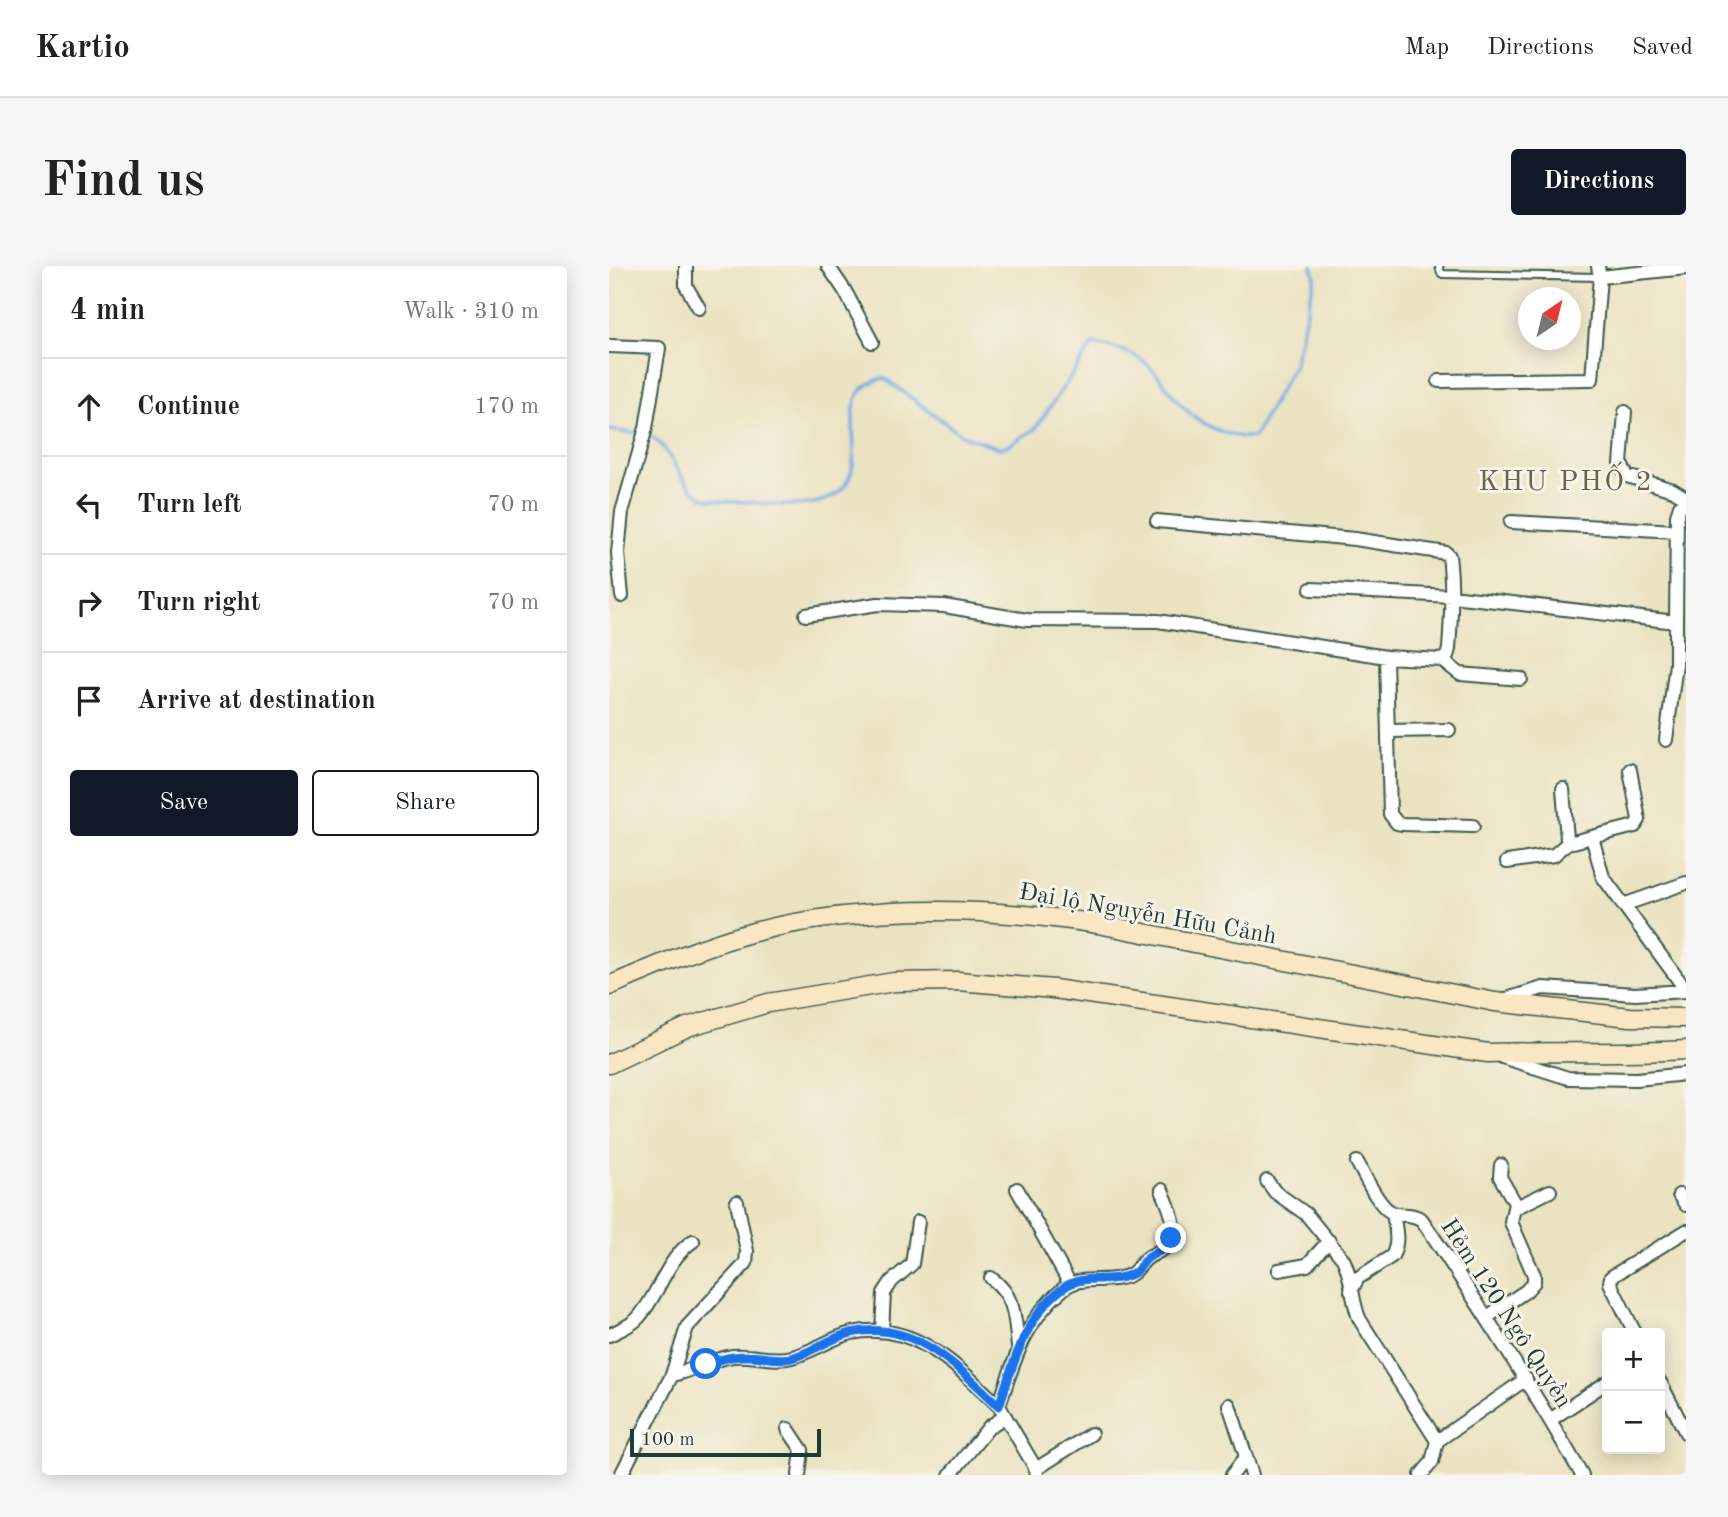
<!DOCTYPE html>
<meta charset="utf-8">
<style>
:root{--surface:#fff;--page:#f6f6f6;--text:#222;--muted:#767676;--line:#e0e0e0;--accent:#111827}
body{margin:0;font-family:"Old Standard TT",serif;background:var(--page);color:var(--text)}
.controls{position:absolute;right:21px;bottom:21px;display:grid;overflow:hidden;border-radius:7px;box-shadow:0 4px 18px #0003}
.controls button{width:63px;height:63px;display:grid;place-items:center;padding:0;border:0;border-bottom:2px solid var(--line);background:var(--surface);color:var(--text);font:35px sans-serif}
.compass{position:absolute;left:909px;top:21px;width:63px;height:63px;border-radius:50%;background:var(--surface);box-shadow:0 4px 18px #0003;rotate:35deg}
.scale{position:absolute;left:21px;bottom:18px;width:191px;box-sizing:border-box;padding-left:7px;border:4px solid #1f3d34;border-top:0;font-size:19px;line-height:24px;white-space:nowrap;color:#1f3d34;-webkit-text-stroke:5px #f7f3e8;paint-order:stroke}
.stop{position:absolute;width:21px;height:21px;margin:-16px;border:5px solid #1a73e8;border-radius:50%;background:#fff}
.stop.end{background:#1a73e8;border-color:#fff;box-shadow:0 2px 7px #0008}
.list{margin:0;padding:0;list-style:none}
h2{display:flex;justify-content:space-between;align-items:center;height:91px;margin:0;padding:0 28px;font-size:30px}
h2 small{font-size:23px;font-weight:400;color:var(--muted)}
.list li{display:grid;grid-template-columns:46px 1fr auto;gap:21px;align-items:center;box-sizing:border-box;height:98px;padding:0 28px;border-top:2px solid var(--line)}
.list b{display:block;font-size:26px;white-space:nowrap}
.list em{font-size:23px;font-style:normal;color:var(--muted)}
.actions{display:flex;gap:14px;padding:21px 28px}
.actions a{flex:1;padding:16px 0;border:2px solid var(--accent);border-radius:7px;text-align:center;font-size:24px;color:var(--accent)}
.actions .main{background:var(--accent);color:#fff}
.icon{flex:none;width:38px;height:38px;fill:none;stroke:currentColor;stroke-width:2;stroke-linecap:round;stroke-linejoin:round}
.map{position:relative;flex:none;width:1077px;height:1209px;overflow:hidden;border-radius:7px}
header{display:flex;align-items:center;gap:42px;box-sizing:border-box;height:98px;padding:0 35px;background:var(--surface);border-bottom:2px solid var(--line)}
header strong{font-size:33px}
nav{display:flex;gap:38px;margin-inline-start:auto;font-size:24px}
.intro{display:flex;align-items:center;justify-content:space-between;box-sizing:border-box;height:168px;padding:0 42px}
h1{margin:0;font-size:49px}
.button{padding:18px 32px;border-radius:7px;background:var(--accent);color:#fff;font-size:24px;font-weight:700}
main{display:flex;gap:42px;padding:0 42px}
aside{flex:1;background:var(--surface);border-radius:7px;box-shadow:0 4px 18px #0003}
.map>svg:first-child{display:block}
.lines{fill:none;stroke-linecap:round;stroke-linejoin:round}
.stream{stroke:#77a7e2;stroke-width:3.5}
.service-casing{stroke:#3d5649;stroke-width:10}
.minor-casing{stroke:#3d5649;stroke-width:16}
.secondary-casing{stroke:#3d5649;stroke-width:21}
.service{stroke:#fff;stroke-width:6}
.minor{stroke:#fff;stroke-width:12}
.secondary{stroke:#f9e7c3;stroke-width:18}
.route{stroke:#1a73e8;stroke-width:9}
.labels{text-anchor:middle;stroke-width:6;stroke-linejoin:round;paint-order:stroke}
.street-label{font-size:24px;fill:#1f3d34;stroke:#f7f3e8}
.quarter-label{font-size:28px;letter-spacing:2px;fill:#6a654d;stroke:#f7f3e8}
</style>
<header>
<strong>Kartio</strong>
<nav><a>Map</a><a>Directions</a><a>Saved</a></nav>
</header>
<div class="intro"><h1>Find us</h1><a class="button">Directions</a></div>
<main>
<aside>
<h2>4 min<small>Walk · 310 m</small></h2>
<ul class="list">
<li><svg class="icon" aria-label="ahead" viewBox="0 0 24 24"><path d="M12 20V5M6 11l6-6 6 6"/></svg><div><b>Continue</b></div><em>170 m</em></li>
<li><svg class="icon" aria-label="left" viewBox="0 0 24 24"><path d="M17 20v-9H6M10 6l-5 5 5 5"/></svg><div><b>Turn left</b></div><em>70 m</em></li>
<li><svg class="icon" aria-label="right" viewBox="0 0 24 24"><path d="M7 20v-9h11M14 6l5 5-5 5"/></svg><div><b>Turn right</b></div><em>70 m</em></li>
<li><svg class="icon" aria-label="arrive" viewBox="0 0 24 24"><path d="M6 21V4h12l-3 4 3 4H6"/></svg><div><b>Arrive at destination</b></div></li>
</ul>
<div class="actions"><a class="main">Save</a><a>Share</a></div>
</aside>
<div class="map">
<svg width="1077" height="1209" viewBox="0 0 1077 1209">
<rect width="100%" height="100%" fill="#f7f3e8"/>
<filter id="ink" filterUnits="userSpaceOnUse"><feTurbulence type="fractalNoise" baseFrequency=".0143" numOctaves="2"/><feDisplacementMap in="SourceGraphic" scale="14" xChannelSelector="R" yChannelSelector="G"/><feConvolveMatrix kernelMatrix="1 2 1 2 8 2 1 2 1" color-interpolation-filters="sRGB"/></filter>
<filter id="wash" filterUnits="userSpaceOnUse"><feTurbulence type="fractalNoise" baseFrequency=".00686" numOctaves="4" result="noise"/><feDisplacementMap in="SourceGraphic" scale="28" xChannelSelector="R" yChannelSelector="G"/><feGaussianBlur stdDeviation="1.57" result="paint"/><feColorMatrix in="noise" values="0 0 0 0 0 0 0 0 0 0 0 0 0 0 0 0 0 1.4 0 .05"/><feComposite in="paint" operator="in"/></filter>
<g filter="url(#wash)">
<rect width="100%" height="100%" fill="#eae3c1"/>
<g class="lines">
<path class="stream" d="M0,164l32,4
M39,169c26,12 29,51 57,63 11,4 30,3 42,4 24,2 51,6 75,-1 67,-23 -4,-108 62,-123l78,57 37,13 10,-3 26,-16 58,-85c16,2 32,6 46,14 19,12 28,32 43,48 16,17 49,34 72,31l40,-72 21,-88 -3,-11"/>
</g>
</g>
<g filter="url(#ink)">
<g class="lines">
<defs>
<path id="service" d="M830,0l2,7 2,1 157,3"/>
<path id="minor" d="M77,0v20l13,22
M219,0l17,25 27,51
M991,11l86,-9
M0,80l50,2 -13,80 -24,84 -4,41 4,43
M830,115l153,-2 8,-102 -2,-11
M1016,146l-4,52 6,12 46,14 13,8
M548,255l198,18 91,14 3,3c4,31 2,62 0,93l-2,7 -5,4
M902,256l165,9
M702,323l141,7 224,26 1,-107 3,-9 6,-4
M197,349l72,-11 66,2 83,14 131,1 228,36 56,3 18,14 61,5
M777,391l4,157 7,9 6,1 70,2
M779,465l61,-1
M1057,474l10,-76v-42
M1021,504l9,50 -4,6 -43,11 11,40 83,113
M954,523l4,50 6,3 19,-5
M898,596l47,-7 16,-14
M1014,639l63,-22
M894,734l40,-12 92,6 51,-3
M893,791l66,21 69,1 49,-5
M748,896c7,12 21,44 34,50 11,5 21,0 31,8 57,84 110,168 160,255
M658,915l8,11 31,22 37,45c10,19 8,42 17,61l77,121
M408,923l53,95
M1070,929l7,10
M906,942l35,-17
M670,1004l28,-5 22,-24
M382,1012c25,18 24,42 27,69
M742,1025l7,-13 34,-22c8,-14 3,-29 1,-43
M878,1051l39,-26 8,-9v-7l-23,-53 4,-19 -15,-26 1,-12
M273,1065l2,-38 8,-12 20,-17 6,-42
M1026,1067l-25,-50 1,-6 75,-46
M0,1069c10,-5 22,-9 29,-17 21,-23 28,-59 55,-77
M63,1109c21,-4 40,-16 61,-19 20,-2 40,6 59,1 21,-5 38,-19 60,-24 62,-13 106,34 147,73
M1051,1116l26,51
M620,1139l23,70
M941,1154l56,-37
M179,1163l14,21 -3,25
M427,1203l55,-35
M12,1209l51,-100 15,-48 59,-64 1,-12 -10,-49
M341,1209l39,-48 15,-10
M428,1209l-1,-6 -37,-63c15,-45 25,-85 64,-117 17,-14 36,-6 57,-11 15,-3 15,-8 25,-18 6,-6 16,-8 22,-14 15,-15 1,-41 -5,-56
M623,1209l14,-18
M812,1209l11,-13 5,-21 89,-62"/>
<path id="secondary" d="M0,720c47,-20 96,-41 145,-54 112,-28 231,-25 344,-8l397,78 135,15 56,1
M0,798l78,-37 81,-24 126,-21 64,-1 96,8 434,64c66,-2 132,1 198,-3"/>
</defs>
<use href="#service" class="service-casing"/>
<use href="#minor" class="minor-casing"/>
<use href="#secondary" class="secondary-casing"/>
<use href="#service" class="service"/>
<use href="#minor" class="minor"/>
<use href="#secondary" class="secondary"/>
</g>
</g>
<g class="lines" filter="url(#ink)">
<path class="route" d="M97,1098c14,-4 27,-9 42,-8 14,0 29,5 43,2 21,-5 38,-20 60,-25 62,-14 107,34 148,73 15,-44 27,-93 67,-120 21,-13 46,-1 68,-13 6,-3 8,-11 14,-15 9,-7 20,-8 23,-20"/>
</g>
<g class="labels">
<g class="street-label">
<text transform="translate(539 647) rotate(10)" y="8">Đại lộ Nguyễn Hữu Cảnh</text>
<text transform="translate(898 1047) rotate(57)" y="8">Hẻm 120 Ngô Quyền</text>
</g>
<g class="quarter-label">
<text x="957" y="224">KHU PHỐ 2</text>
</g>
</g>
</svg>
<div class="controls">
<button>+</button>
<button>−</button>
</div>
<svg class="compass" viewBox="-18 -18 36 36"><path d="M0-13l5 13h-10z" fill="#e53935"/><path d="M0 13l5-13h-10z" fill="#767676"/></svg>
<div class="scale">100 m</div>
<div class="stop" style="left:97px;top:1098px"></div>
<div class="stop end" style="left:562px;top:972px"></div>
</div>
</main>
